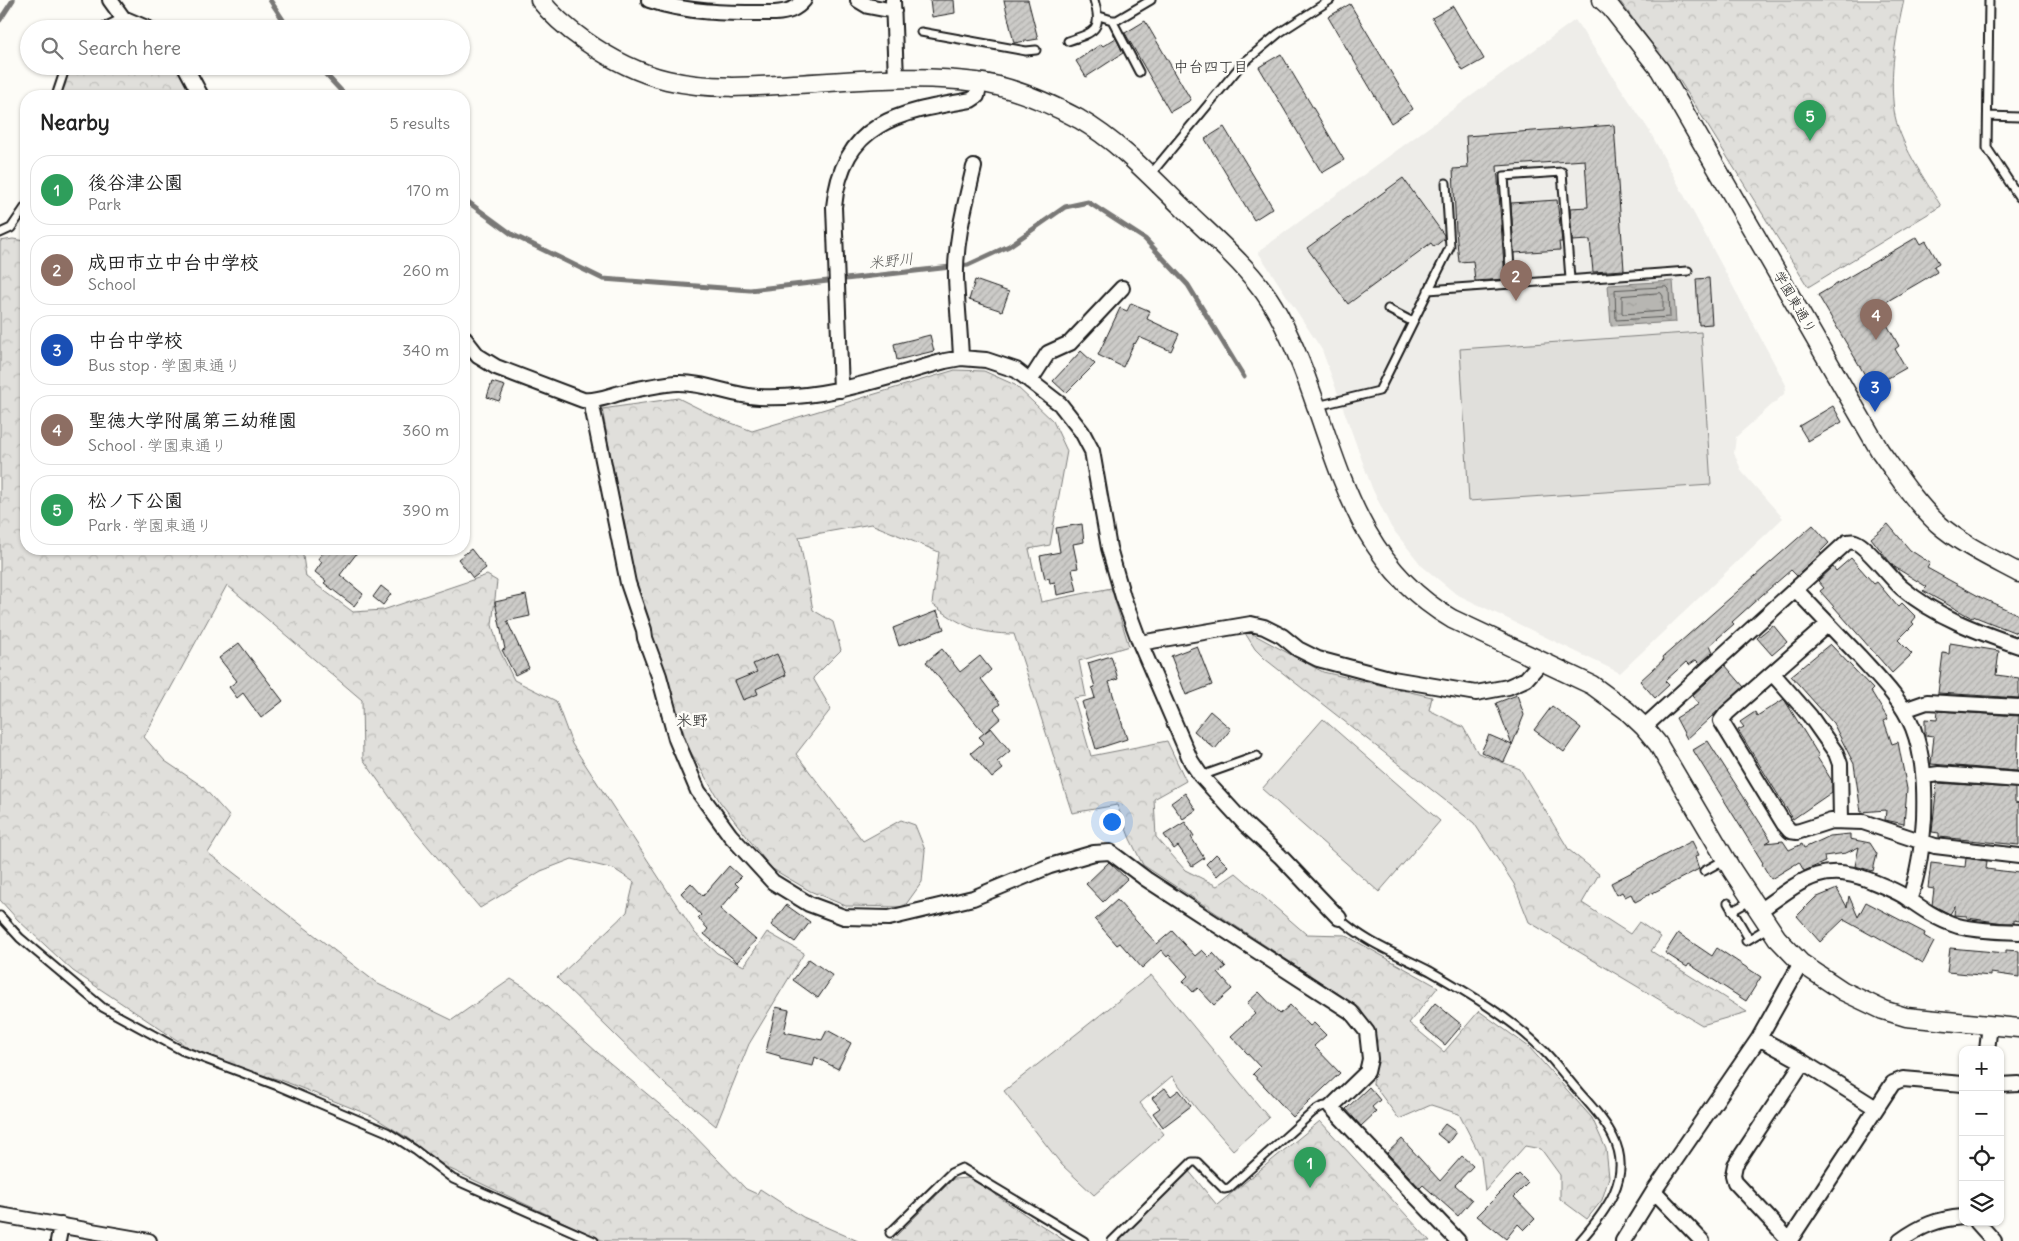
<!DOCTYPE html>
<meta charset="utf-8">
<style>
:root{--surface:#fff;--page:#f6f6f6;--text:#222;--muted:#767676;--line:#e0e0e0;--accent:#1a73e8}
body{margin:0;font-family:Delius,"Klee One",sans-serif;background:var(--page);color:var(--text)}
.controls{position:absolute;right:15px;bottom:15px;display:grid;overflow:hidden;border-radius:10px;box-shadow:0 1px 4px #0004}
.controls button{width:45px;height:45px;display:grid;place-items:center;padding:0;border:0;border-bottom:1px solid var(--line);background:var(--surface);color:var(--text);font:25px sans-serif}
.you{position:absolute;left:1111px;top:821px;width:18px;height:18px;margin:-12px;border:4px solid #fff;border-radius:50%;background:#1a73e8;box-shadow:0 0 0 8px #1a73e833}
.badge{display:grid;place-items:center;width:32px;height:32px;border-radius:50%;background:var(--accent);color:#fff;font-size:16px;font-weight:700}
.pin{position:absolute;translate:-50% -41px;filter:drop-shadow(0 1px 2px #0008)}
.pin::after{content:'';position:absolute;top:26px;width:18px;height:15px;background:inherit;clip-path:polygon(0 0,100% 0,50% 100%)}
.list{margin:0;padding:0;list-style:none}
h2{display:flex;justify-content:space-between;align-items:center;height:65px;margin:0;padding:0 20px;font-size:21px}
h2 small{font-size:16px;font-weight:400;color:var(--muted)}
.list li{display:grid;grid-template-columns:32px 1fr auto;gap:15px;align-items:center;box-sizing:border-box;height:70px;margin:0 10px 10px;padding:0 10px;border:1px solid var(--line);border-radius:20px}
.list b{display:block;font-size:19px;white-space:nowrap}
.list p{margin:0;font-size:16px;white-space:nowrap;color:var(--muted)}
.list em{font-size:16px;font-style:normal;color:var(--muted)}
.icon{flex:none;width:28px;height:28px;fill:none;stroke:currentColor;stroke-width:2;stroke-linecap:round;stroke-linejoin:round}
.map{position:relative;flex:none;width:2019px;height:1241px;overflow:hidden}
.search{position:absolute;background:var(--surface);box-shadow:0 1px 4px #0004;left:20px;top:20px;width:450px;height:55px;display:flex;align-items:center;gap:12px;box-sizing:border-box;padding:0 18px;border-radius:28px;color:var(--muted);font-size:19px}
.panel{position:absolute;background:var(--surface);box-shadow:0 1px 4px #0004;left:20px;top:90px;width:450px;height:465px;border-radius:20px}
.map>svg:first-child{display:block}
.built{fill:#eeede9}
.forest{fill:url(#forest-crowns);stroke:#7e7e7c}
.pitch{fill:#e0dfdb;stroke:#7e7e7c}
.water{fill:url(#water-ripples);stroke:#797876}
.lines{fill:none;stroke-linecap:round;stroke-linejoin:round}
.shore{stroke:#5a5a58;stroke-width:1}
.stream{stroke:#797876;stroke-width:5}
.building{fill:url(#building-hatch);stroke:#1c1c1c}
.service-casing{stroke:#1c1c1c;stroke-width:11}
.minor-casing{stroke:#1c1c1c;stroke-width:18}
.tertiary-casing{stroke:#1c1c1c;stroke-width:21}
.service{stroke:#fdfcf7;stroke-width:7}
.minor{stroke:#fdfcf7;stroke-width:14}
.tertiary{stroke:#fdfcf7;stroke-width:18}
.labels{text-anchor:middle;stroke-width:5;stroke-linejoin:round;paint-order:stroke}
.street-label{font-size:14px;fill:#1c1c1c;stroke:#fdfcf7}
.neighbourhood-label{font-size:15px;fill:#1c1c1c;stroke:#fdfcf7}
.water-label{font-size:15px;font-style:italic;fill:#5a5a58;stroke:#fdfcf7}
.quarter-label{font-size:16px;fill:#1c1c1c;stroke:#fdfcf7}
</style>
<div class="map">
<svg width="2019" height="1241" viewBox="0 0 2019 1241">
<defs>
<pattern id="forest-crowns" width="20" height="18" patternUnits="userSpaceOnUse" patternTransform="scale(1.25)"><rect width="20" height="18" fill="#e0dfdb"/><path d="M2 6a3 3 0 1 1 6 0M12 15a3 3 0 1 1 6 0" fill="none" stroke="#c0bfbb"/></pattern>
<pattern id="water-ripples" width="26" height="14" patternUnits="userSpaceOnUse" patternTransform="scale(1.25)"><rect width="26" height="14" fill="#b7b6b2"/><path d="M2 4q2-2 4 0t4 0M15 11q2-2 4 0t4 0" fill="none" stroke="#9d9c98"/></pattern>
<pattern id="building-hatch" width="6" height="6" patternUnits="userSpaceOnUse" patternTransform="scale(1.25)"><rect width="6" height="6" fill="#cccbc8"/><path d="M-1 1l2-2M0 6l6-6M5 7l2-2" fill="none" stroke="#afaeab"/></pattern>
</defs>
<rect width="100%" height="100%" fill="#fdfcf7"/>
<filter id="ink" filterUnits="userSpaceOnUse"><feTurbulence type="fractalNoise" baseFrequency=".02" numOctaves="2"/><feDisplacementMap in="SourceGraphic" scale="10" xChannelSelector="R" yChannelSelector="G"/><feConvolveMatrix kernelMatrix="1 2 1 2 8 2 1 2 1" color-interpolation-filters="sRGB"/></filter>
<g filter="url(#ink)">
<path class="built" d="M1575,20l74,110 137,255 -2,9 -48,43 -2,16 8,19 41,46 -163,155 -164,-79 -34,-28 -31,-39 -19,-39 -50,-138 -64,-98z"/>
<path class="forest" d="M1619,0h285c-8,36 -15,73 -10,110 4,32 31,69 47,96l-133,81 -128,-206z
M71,66h112l15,30h-138l7,-23z
M13,239l13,2v308h276l4,28 47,35 30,-2 104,-35 10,6 -5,44 7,24 15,31 42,21 16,43 123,189 22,20 27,13 23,-34 37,21 -55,91 -33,82 -49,-40 -110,-108 70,-66 7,-30 -20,-13 -42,-10 -31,12 -61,37 -72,-85 -45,-64 -1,-59 -135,-115 -83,152 21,24 37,25 28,31 -22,36 170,131 74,36 59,-41 16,10 71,64 85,71 63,65 11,5 3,-5 43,28 55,24h-254l-158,-74 -40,-30 -34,-21 -91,-36 -71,-18 -137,-91 -55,-51 -18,-20v-659z
M955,370l29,1 31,14 38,36 14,30 -17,94 -21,4 12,53 70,-14 18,58 -50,15 7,35 -12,2 17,58 76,-15 19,40 -32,18 2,38 29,33 32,16 19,-13 70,61 39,1 93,52 -29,36 35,29 35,-41 50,36 63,71 14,31 3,28 -7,23 -15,19 -27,-20v-24l-19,-26 -16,-3 -40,45 -4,-34 -22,-43 -28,-9 -32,14 -26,-35 4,-44 -17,-32 -217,-143 -13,-26 -13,-34 -45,8 -58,-179c-36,0 -54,-9 -82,-30l7,-52 -68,-28 -72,13 14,73 20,12 8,28 -28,28 18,31 -35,45 67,87 38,-21 14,5 10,25 -3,32 -18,25 -58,-1 -36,-15 -39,-23 -51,-66 -31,-53 -54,-165 -33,-175 76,-11 38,19 36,14z
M1245,633h6l72,39 109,25 -3,13 34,17 15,26 42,16 49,81 30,24 -17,29 48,31 9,-12 22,15 -10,14 96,61 -45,13 -173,-103 -15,-38 -40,-61 -209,-164 -10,-10z
M1320,1121l110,120h-311l69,-71 29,35z
M970,1178l95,63h-174l62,-62z"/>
<path class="pitch" d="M1701,332l10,153 -242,16 -9,-152z
M1323,719l117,102 -61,71 -117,-103z
M1151,975l118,143 -36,32 -37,-42 -24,-32 -32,27 24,31 -70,61 -32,-30 -58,-74z"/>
<path class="water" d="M1673,281l3,41 -65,4 -3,-41z"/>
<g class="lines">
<path class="shore" d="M1667,287l2,2 1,28 -54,3 -1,-30z
M1661,293l2,3v15l-39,3 -2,-1v-17z"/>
<path class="stream" d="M270,0l19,29
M0,20l13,-20
M318,66l28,30
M464,199l49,36 90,44 147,11 218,-25 41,-19 56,-39 23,-5 57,37 43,46 56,92"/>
</g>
<path class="building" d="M930,0h24l1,13 -23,4z
M1004,0h24l10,39 -24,4z
M1350,4l63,105 -22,14 -63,-106z
M1453,6l31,53 -21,12 -31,-53z
M1145,21l46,79 -21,12 -45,-79z
M1116,38l7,15 -37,24 -10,-16 25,-17 2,2z
M1281,54l63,106 -22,13 -63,-106z
M1614,125l10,145 -31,2 -3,-32 -18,1 -2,-33 18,-1 -3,-47 -88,6 8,113 -30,2 -2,-20 -14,1 -3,-31 -3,-62 15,-1 -2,-32z
M1224,127l49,81 -19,12 -49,-81z
M1403,178l41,57v4l-10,8 -3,-4 -83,61 -41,-56z
M1557,200l5,42h-3l1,8 -46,3 -3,-50z
M1917,237l4,7 5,-3 13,22 -5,3 3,6 -51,30 3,7 -8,5 18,32 -4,3 11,19 -34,19 -54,-92z
M1709,278l3,46 -13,1 -3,-46z
M975,280l34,12 -7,19 -33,-11z
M1131,303l19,8 -3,8 32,15 -8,17 -32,-14 -4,7 -1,-1 -11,24 -25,-12 22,-47 7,3z
M930,335l4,16 -37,9 -3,-16z
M1081,351l14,13 -29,29 -13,-12z
M492,382l13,4 -6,15 -12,-4z
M1833,406l9,16 -34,19 -9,-15z
M1082,524l2,18 -11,2 5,24 -6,1 5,22 -20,4 -2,-13 -5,1 -1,-5 -4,1 -5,-23 20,-4 -4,-24z
M1888,524l22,26 20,13 -3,5 55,30 37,17v19l-46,-18 -1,2 -49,-27 4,-4 -34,-21 -22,-28z
M1813,525l16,18 -9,9 1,2 -24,22 -6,-6 -29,25 -30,27 2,2 -24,21 3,7 -13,12 -4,-4 -7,5 -3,-3 -21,19 4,4 -14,13 -15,-17 24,-22 -1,-2z
M325,549h35l-20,26 23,19 -9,12 -30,-23 2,-2 -11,-9 7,-10 -4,-3z
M471,549l15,19 -13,10 -15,-19z
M1851,558l23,26 3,-2 21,25 4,-4 14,14 -4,5 2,2 -16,16 14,14 -20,19 -72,-82 4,-3 -6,-7 15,-14 3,4z
M381,586l10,8 -8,11 -10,-8z
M526,595l4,21 -23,5 22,47 -14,7 -13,-25 3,-1 -10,-47z
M937,611l7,18 -45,17 -6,-18z
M1773,625l14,17 -15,13 -15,-17z
M239,643l44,58 -22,17 -18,-25 -6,5 -8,-11 8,-6 -18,-23z
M1950,643l49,8 -3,24 23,3v20l-81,-5 5,-40 6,1z
M1830,644l43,45 -2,2 17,28 -4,2 8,23 6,-2 9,47 -3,35 -19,-4 1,-10 -25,2 -7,-48 -21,-41 -42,-47z
M1197,646l15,39 -26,10 -15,-39z
M942,649l18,23 20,-16 11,14 -10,9 19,25 -6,5 7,9 -17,15 7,-5 19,23 -13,11 6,7 -11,9 -21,-25 13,-11 -5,-5 5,-4 -58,-71z
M777,654l9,21 -30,14 2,5 -15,6 -8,-19 22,-9 -4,-8z
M1111,656l7,23 -9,3 18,57 -31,10 -14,-47 13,-4 -3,-10 3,-1 -7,-24z
M1725,665l19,22 -57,52 -11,-21 23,-14 -7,-8z
M1517,695l7,20 -12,30 -16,-42z
M1784,699l35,57 -2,1 15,24v11l-39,27 -55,-89 6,-3 -4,-5 15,-10 2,4z
M1552,706l29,22 -17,24 -30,-22z
M1210,711l21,18 -16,20 -21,-18z
M1938,711l81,5 -2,55 -86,-7 3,-28 -9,-1v-16l12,1z
M1489,735l23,10 -8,17 -23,-10z
M1708,741l63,99 -5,3 17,-2 6,9 13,-6 2,4 26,-12 20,-2v5l20,4 7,11 -4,17 -18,-5 4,-19 -13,6 -22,3 1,6 -21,9 -5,-9 -28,17 -9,-15 1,-1 -70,-113z
M1937,783l78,5v14l4,1v42l-80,-8v-4l-7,-1z
M1185,793l11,17 -13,9 -12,-16z
M1185,822l9,14 -3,1 13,21 -12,8 -14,-20 -4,3 -10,-14z
M1692,841l7,14 -4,2 4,12 -64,33 -4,-8 -6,3 -3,-5 -5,3 -6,-12z
M1216,854l12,12 -11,10 -11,-12z
M1966,858l21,3 -1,8 33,4v48l-5,-1v3h-10l-37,-5v-2l-13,-1 1,-9 -5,8 -18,-9 2,-16 -6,-1 3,-25 34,4z
M1109,862l18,17 -24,23 -17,-18z
M729,866l12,11 -6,6 4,4 -19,22 36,31 -19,22 -33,-28 4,-5 -10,-11 3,-3 -20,-22 10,-10 12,13z
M1837,889l10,18 2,-11 9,21 8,-15 59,31 -1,3 10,6 -11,21 -49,-28 -1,1 -29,-16 1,-2 -25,24 -23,-26 18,-18z
M1117,900l40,44 15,-13 23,25 7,-6 7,7 4,-4 13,14 -8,6 14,16 -18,16 -16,-17 -5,4 -10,-11 5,-5 -19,-21 -2,2 -6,-7 -19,18 -22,-25 -3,2 -22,-25z
M786,905l24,17 -15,20 -24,-17z
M1678,933l34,23 5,-8 44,29 -15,24 -57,-37 -2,3 -22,-14z
M1950,948l56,5v-3l13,1v26l-28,-4v3l-44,-4z
M809,959l24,17 -15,22 -25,-18z
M1259,992l21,22 10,-9 20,21 4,-3 12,12 -12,11 26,27 -47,44 -40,-43 7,-7 -29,-31 25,-23 -9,-10z
M1435,1003l27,22 -17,20 -26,-22z
M776,1007l13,3 -5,22 38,8 5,-10 24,13 -13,26 -23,-12 -2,9 -33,-7v-3l-14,-4z
M1369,1087l11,13 -8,7 4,5 -15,14 -15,-17z
M1165,1088l6,8 8,-6 12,16 -28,21 -10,-14 7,-5 -8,-10z
M1445,1124l11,8 -8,11 -11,-9z
M1402,1139l38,42 22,-25 11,10 -18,19 17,15 -14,16 -35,-31 -3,3 -33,-35z
M1519,1174l9,9 -14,14 21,22 -11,11 -6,-6 -12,15 -29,-23z"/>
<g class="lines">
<defs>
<path id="service" d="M1989,0l-2,148 32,49
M1099,16l13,4h5l34,-20
M1112,20l27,52
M100,29l23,-11
M921,32l105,19 10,-1
M1068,41c27,-9 35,-11 26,-41
M56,96l10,-30
M1988,116l31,1
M1150,175l91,-110 38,-32 51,-33
M0,233l11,-5 15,-22
M1511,284l-7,-108 58,-4 8,107
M1428,290l260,-19
M1388,309l25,13
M1317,406l62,-15 71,-144 -4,-64
M1201,776l56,-20
M1704,871l22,-12
M1728,903l21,36
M1732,911l20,-11
M0,916l20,22 82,69 79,43 97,36 109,46 28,18 38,29 141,62
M1339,918c25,24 60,37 91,53 40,23 82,48 114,80 13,13 23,28 35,41 12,14 26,28 34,45 21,40 -8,75 -33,104
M1746,941l23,-14
M890,1233l61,-60 11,-5 122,73
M1112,1241l80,-79h5l27,27 5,-1 84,-76c6,-4 11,-8 18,-5"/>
<path id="minor" d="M110,0l13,18 26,11
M649,0c40,14 84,13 126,13 12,-1 21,-3 29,-13
M858,0l10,6 26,5
M893,0l3,79
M185,66l16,30
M464,338l14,18 18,11 87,33c15,2 30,-6 45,-9 15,-3 33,-7 49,-8 28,-1 54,13 82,14 64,3 125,-19 186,-36l16,-3 25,2 30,10 44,34 22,28 10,19 17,97 14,49 17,46 51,118 10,15 44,48 35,32 59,62
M961,358c-1,-27 -4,-54 -5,-81 -1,-37 10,-75 18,-110
M1030,381l18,-28 22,-10 52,-55
M841,390l-7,-183c8,-86 66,-95 137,-107l6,-4 3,-14
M591,401l37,182 16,47 1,8 14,38 17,63 22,52 32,44 43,47 36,22 35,13 45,1 84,-20 77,-32 44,-13 16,-1 36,27 205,133 16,20 3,27 -3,13 -36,35 127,134
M1796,590c21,22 42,44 63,66 20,22 43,44 54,72 11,29 12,60 11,90 -2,29 -5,55 -15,82
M1828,624l-101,89 -6,8 63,103 6,7 7,1 34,-11 32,1 72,24 84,10
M1140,643l111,-19 13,3 18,9 16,13 20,10 75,20 83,14 32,-6 18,-8 15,-17
M1773,674l37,42 26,37 4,11 1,56
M1904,710l23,-8 92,5
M1644,727l203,-185c3,0 5,-1 8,0 12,4 35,36 47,46 33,28 76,44 117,58
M1924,776l15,-2 80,6
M1759,911c39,-27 61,-51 110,-31 12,5 25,10 35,16 17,12 34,24 54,30 19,5 41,5 61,6
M1759,1038l44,24 73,46
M1987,1050l3,-25
M2000,1085l19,-1
M1654,1191l48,50
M0,1215l149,26
M1977,1222l17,19
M1790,1240l103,-157 10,-4 60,5
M58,1241l3,-16
M1623,1241l31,-50 105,-153 42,-75
M1790,1241l-55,-59 -2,-7 2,-10 68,-103
M1900,1241c21,-15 37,-22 63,-24"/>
<path id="tertiary" d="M540,0c13,17 28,29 45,41 24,17 53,32 82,39 42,10 84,7 127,4 61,-3 122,-10 182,-2 35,4 73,21 103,37 40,23 73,59 106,91 33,32 71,63 93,104 57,105 58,238 174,305l140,66 34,25 18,17 14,17 74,126 27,41 18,27 24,25 42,28 40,19 23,7 113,11
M1602,0l9,8 49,62 220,381c18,25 35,51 57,72 24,21 54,35 82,50"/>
</defs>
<use href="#service" class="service-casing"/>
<use href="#minor" class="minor-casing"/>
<use href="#tertiary" class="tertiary-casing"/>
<use href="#service" class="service"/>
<use href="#minor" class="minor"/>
<use href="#tertiary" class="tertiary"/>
</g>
</g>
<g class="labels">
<g class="street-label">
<text transform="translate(1795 302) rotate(60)" y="5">学園東通り</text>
</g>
<g class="neighbourhood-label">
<text x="1211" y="72">中台四丁目</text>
</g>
<g class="water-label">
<text transform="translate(891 261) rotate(-6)" y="5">米野川</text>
</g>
<g class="quarter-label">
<text x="692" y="726">米野</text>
</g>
</g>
</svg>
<div class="controls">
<button>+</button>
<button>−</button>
<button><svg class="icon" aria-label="locate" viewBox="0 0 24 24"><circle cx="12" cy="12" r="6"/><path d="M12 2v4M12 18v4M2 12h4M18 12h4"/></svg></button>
<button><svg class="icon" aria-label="layers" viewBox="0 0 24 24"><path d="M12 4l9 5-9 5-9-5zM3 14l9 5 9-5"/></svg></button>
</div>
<div class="you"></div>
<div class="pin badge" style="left:1310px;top:1188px;background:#2e9e5b">1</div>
<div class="pin badge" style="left:1516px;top:301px;background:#8d6e63">2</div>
<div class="pin badge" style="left:1875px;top:412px;background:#1a4fb4">3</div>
<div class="pin badge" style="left:1876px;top:340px;background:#8d6e63">4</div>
<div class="pin badge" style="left:1810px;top:141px;background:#2e9e5b">5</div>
<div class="search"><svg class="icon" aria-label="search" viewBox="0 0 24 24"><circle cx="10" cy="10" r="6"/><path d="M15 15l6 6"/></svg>Search here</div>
<section class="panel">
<h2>Nearby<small>5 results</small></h2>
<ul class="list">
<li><span class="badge" style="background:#2e9e5b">1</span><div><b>後谷津公園</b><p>Park</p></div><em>170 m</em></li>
<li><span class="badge" style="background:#8d6e63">2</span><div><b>成田市立中台中学校</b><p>School</p></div><em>260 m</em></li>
<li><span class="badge" style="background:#1a4fb4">3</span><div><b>中台中学校</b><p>Bus stop · 学園東通り</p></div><em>340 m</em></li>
<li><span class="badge" style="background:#8d6e63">4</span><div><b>聖徳大学附属第三幼稚園</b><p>School · 学園東通り</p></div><em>360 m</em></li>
<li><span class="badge" style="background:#2e9e5b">5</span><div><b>松ノ下公園</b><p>Park · 学園東通り</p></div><em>390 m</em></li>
</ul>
</section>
</div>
